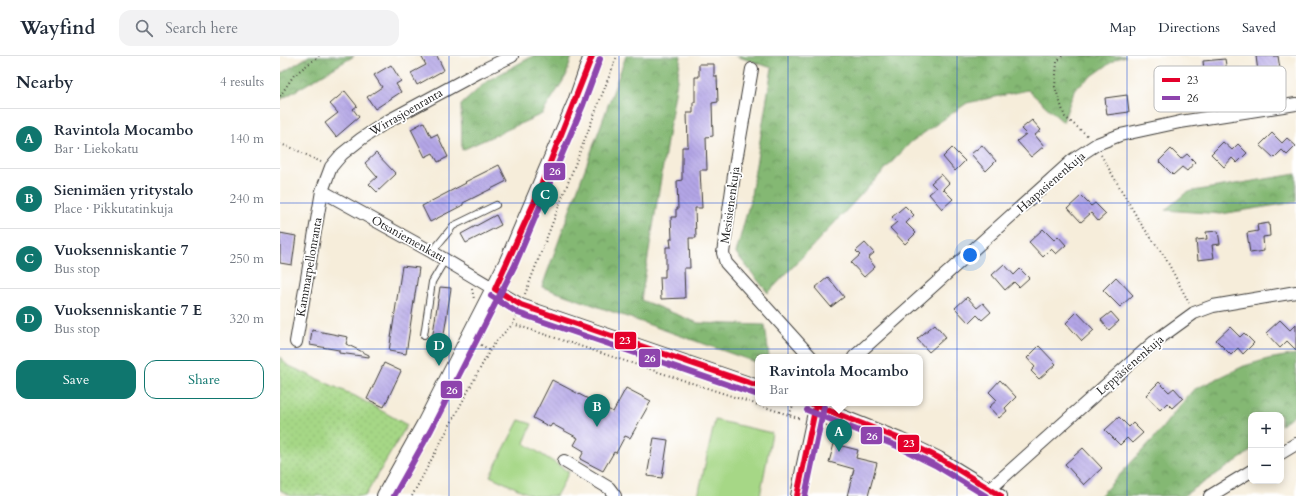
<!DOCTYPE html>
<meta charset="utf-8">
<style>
:root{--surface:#fff;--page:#f2f2f3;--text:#1f2937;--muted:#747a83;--line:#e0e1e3;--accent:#0f766e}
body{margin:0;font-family:Cardo,serif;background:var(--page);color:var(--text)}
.controls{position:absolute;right:12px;bottom:12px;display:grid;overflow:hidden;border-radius:8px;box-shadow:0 2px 10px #0003}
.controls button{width:36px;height:36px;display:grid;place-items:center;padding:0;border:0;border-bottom:1px solid var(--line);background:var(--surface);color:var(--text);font:20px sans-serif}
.you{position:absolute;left:690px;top:199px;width:14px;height:14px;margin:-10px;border:3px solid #fff;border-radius:50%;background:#1a73e8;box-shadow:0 0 0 6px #1a73e833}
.badge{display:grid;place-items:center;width:26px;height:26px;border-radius:50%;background:var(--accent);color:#fff;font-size:13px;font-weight:700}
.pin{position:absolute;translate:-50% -33px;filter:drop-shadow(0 1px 2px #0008)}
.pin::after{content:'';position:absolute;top:21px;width:14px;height:12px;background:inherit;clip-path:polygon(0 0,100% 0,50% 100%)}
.popup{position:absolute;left:475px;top:298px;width:168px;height:52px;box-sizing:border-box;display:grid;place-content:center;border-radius:8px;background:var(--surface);filter:drop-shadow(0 1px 3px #0005);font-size:13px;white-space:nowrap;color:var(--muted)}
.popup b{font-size:15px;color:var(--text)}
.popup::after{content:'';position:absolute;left:50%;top:100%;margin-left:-8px;border:8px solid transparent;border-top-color:var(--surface)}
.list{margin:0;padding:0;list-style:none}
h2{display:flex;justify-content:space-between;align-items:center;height:52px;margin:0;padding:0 16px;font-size:17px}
h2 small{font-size:13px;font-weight:400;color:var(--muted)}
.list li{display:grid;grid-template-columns:26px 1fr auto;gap:12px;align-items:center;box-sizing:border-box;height:60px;padding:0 16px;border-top:1px solid var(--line)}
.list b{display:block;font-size:15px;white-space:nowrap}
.list p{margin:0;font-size:13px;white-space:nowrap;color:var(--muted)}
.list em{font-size:13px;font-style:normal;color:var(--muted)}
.actions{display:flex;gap:8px;padding:12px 16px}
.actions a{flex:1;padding:9px 0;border:1px solid var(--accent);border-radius:12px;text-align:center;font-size:14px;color:var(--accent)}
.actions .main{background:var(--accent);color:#fff}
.icon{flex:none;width:22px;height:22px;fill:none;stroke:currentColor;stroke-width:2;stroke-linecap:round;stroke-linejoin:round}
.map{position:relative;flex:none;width:1016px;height:440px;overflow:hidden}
header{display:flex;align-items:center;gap:24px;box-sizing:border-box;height:56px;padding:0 20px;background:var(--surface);border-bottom:1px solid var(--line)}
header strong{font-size:19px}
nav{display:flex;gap:22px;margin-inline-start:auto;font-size:14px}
.search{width:280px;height:36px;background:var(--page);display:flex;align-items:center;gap:10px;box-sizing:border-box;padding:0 14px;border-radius:12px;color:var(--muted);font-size:15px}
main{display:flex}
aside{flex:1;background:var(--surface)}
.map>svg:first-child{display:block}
.grass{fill:url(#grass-dots);stroke:#617a51}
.forest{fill:url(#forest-crowns);stroke:#506a48}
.garden{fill:#a6d786;stroke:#617a51}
.building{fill:url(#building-back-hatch)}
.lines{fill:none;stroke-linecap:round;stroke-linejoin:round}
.service-casing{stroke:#3d3b38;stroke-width:8}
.minor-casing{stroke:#3d3b38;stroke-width:14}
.tertiary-casing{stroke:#3d3b38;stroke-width:18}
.path{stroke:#3d3b38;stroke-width:2;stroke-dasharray:1 3;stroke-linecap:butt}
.service{stroke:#fff;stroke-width:6}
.minor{stroke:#fff;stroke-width:12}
.tertiary{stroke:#fff;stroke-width:16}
.bus-1-casing{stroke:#fff;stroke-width:9}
.bus-2-casing{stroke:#fff;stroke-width:9}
.bus-1{stroke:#e4002b;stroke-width:6}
.bus-2{stroke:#8e44ad;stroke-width:6}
.grid{fill:none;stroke:#1d4ed8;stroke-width:1;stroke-opacity:0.55}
.labels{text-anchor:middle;stroke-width:3.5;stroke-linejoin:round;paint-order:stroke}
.street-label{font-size:12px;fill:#1c1c1c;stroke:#fff}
.key{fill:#fff;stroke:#bbb;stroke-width:1}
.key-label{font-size:11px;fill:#1c1c1c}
.line-badge{stroke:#fff;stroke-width:1.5}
.badge-label{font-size:11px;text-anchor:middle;font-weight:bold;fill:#fff}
</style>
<header>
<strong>Wayfind</strong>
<div class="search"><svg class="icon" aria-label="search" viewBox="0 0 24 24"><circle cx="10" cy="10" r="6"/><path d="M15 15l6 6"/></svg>Search here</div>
<nav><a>Map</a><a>Directions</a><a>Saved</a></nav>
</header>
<main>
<aside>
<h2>Nearby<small>4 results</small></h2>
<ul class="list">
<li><span class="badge">A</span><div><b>Ravintola Mocambo</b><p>Bar · Liekokatu</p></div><em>140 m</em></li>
<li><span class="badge">B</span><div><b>Sienimäen yritystalo</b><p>Place · Pikkutatinkuja</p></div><em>240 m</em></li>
<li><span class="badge">C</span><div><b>Vuoksenniskantie 7</b><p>Bus stop</p></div><em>250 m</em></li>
<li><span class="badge">D</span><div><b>Vuoksenniskantie 7 E</b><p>Bus stop</p></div><em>320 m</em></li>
</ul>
<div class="actions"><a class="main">Save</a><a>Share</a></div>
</aside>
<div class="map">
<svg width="1016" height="440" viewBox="0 0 1016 440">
<defs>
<pattern id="grass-dots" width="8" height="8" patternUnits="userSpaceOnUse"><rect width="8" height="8" fill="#a6d786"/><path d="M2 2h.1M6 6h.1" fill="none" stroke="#8eb873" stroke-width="1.8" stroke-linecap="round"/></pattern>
<pattern id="forest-crowns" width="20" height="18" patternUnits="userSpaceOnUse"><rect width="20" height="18" fill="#84b873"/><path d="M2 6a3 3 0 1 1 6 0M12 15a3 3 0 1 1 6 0" fill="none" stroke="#6b955e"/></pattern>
<pattern id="building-back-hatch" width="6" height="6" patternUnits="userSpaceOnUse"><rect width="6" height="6" fill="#b3a5e6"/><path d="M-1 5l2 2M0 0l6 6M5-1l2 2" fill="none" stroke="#998dc5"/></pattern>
</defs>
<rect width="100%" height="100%" fill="#fff"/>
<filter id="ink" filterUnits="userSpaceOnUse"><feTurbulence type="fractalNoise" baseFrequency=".025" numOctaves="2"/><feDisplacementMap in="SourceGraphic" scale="8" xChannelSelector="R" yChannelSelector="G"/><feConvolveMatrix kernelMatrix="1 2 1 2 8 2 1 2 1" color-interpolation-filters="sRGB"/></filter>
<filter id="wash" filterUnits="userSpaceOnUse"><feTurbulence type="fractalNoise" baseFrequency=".012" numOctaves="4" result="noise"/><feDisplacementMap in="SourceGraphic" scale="16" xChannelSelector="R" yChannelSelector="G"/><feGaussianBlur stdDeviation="0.9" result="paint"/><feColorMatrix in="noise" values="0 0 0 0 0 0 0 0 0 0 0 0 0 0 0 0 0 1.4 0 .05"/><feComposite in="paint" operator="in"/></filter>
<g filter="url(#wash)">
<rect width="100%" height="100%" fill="#f6edda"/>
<path class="grass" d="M0,301l7,8 68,31 52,29 -42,71h-74l-11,-6z"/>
<path class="forest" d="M29,0h45l-74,44v-26z
M253,0h39l-6,20 -24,38 -80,36 -1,-45 26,-24z
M346,0h55l-40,244 57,23 67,2 4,32h-11v6l-216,-76z
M456,0h390l-10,3 -41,29 -12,34 -35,-32 -61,13 -56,39 -143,151 -32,-40 14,-52 22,-133z
M1016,118v28l-75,12 -56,-4 22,-18z
M1016,298v59l-15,12v-10h-30v35l-7,6 -61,40h-83l55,-59 22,-28 16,-19 51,-24 24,-7z"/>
<path class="garden" d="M239,364l13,4 -8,19 45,29 -13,24h-23l-43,-20z
M435,364l57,13 -12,63h-62z"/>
<g id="blocks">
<path class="building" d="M141,0h16l7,14 -27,15 -6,-12 15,-8z
M976,0h22l2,13 -22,3z
M945,3l3,19 -23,2 -2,-19z
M419,8h15v12h3l1,26 -6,1 1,33 -7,1 1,33h-7l2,38h-7l1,30h-7l1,30h-6l1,30 -24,1 -1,-22h5v-8h1v-22h5l-1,-8h2l-1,-22h5v-8h2l-1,-28 5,-1v-33h6l-1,-34h6v-11h2v-25h4z
M111,9l10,16 -5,3 5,8 -26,17 -8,-12 15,-10 -8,-12z
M899,16l3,20 -24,3 -3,-20z
M65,35l12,15 -4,3 6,8 -23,20 -11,-14 13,-10 -8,-9z
M847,39l2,17 -22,3 -2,-17z
M752,64l9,10 -6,5 9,11 -13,11 -14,-16 9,-7 -5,-5z
M144,66l7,15 6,-3 11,23 -10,5 -5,-9 -8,4 -14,-28z
M992,77l10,10 5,-5 9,8 -9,9 -5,-5 -8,8 -14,-13z
M943,86l9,8 6,-6 9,9 -10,10 -5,-5 -8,9 -13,-13z
M702,89l14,16 -10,10 -15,-17z
M672,92l13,13 -10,10 -12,-14z
M891,93l10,10 6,-5 8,8 -8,9 -5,-4 -9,8 -14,-14z
M96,97l20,21 -19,18 -8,-8 8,-7 -12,-14z
M219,109l8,16 -44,22v2l-33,17 -8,-16 44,-23 -1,-1z
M661,118l8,9 -6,6 10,10 -11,10 -13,-15 7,-6 -5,-5z
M801,140l10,10 4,-3 11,11 -8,7 -7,-8 -10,9 -13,-14z
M625,150l9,9 -8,8 10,10 -11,11 -15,-16 7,-6 -5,-5z
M216,159l5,10 -35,18 -5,-9z
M989,167l1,13 -7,1 1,14 -14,2 -3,-20 11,-2 -1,-6z
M763,173l11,11 4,-4 8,9 -10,9 -5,-5 -8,8 -14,-15z
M938,175l2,13 -8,1 2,13 -16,2 -2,-20 11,-1 -1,-7z
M0,177l16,3 -4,29 -12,-2z
M585,187l9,10 -6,5 7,9 -11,10 -13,-14 9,-8 -4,-4z
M724,208l10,11 6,-6 9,9 -10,9 -5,-5 -9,8 -13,-15z
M122,210l17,2 -13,86 -17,-3z
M548,221l16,20 -13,10 -16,-19z
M836,221l17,18 -13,12 -17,-17z
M160,231l11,1 -8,53 -11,-1z
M687,241l10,11 6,-5 8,9 -9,8 -5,-5 -8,8 -14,-15z
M797,256l17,18 -12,11 -16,-18z
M831,256l8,9 -10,9 -8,-10z
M1000,264l10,10 6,-6v26l-9,-9 -7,7 -14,-15z
M655,268l11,13 -17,15 -12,-13z
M950,271l10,10 4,-4 10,10 -11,11 -5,-6 -7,7 -15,-15z
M32,274l36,7 -2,7 23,11v2l-30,-4v-3l-29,-5z
M759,290l17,18 -17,15 -8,-8 4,-4 -8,-9z
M104,307l17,8 -17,36 -17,-8z
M272,324l61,32 13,-24 25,13 -21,37 -5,-2 -9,17 -2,-1 -11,19 -23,-12 4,-8 -10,-6 4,-7 -26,-14 -2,3 -17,-9z
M720,324l16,17 -11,11 2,3 -8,7 -10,-11 8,-7 -8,-8z
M879,326l10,10 5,-4 9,10 -11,10 -5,-5 -7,7 -14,-15z
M839,361l10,10 4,-4 10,10 -11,10 -5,-5 -7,7 -15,-15z
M374,382l14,2 -6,38 -15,-2z
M554,388l24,6 -2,8 21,5 -9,33h-21l7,-27 -25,-7z
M803,392l19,20 -18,17 -19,-21z"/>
</g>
</g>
<g filter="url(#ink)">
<use href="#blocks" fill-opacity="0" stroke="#3d3b38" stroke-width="1"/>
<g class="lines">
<defs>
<path id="service" d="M152,196l21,-26 43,-21
M144,279l8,-53 13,-22"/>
<path id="minor" d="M472,13l-16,92 -13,92 3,10 85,94
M42,135l110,61 89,53 237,81
M16,286l26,-151 9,-24 11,-13 19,-15 27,-18 91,-49 33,-16
M574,301l220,-198 23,-15 23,-9 60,-13 116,-18
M530,347l90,36 39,19 62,38
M1001,397l15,-9
M284,405l45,27 6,8
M710,433l164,-147 40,-29 19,-7 83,-14
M517,440l5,-27 14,-66
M930,440l41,-25"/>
<path id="tertiary" d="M105,440l39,-70 84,-165 68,-159 16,-46"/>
</defs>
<use href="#service" class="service-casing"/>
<use href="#minor" class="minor-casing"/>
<use href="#tertiary" class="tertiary-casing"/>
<path class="path" d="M782,0l-5,6 -2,25 10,30 23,19
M0,40l14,-21 25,-19
M0,88l12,4 29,14
M821,99l40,69 24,33 24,46
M192,233l2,10
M245,238l92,-238
M233,268l288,95
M201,289l9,5
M509,359l5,-12
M542,370l10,-1
M132,440l78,-146 8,-11 15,-15 4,-9"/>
<use href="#service" class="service"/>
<use href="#minor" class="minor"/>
<use href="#tertiary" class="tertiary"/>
<defs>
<path id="bus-1" d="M215,233l26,16 237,81
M215,233l39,-86 58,-147
M530,347l90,36 39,19 62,38
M517,440l19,-91"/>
<path id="bus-2" d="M211,240l27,17 237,81
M527,354l90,36 38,19 51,31
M114,440l37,-66 84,-165 68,-160 17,-46
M525,440l19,-89"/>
</defs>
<use href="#bus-1" class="bus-1-casing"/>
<use href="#bus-2" class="bus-2-casing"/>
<use href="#bus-1" class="bus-1"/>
<use href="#bus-2" class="bus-2"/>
</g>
</g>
<path class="grid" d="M169,0v440M339,0v440M508,0v440M677,0v440M847,0v440M0,147h1016M0,293h1016"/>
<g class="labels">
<g class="street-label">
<text transform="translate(126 56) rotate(-30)" y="4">Wirrasjoenranta</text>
<text transform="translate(771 126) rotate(-41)" y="4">Haapasienenkuja</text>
<text transform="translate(450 149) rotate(-82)" y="4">Mesisienenkuja</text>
<text transform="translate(129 183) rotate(29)" y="4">Otsaniemenkatu</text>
<text transform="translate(29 211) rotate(-80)" y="4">Kammarpellonranta</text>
<text transform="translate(850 309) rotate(-41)" y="4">Leppäsienenkuja</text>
</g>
</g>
<rect x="874" y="10" width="132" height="46" rx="6" class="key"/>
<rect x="882" y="22" width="18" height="4" fill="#e4002b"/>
<rect x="882" y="40" width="18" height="4" fill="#8e44ad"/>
<g class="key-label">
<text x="907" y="28">23</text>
<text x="907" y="46">26</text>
</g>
<g class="line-badge">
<rect x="263" y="106" width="23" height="19" rx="4" fill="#8e44ad"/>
<rect x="334" y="275" width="23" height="19" rx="4" fill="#e4002b"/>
<rect x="358" y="292" width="23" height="20" rx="4" fill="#8e44ad"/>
<rect x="160" y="324" width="23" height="19" rx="4" fill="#8e44ad"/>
<rect x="580" y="370" width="23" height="19" rx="4" fill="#8e44ad"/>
<rect x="617" y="378" width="23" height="19" rx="4" fill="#e4002b"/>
</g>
<g class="badge-label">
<text x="275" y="119">26</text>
<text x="345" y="288">23</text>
<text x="370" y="306">26</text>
<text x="172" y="338">26</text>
<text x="592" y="384">26</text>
<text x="629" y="391">23</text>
</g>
</svg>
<div class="controls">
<button>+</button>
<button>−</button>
</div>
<div class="you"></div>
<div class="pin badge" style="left:559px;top:396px">A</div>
<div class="popup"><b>Ravintola Mocambo</b>Bar</div>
<div class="pin badge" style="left:317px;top:371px">B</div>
<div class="pin badge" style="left:265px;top:159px">C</div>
<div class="pin badge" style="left:159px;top:310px">D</div>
</div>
</main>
